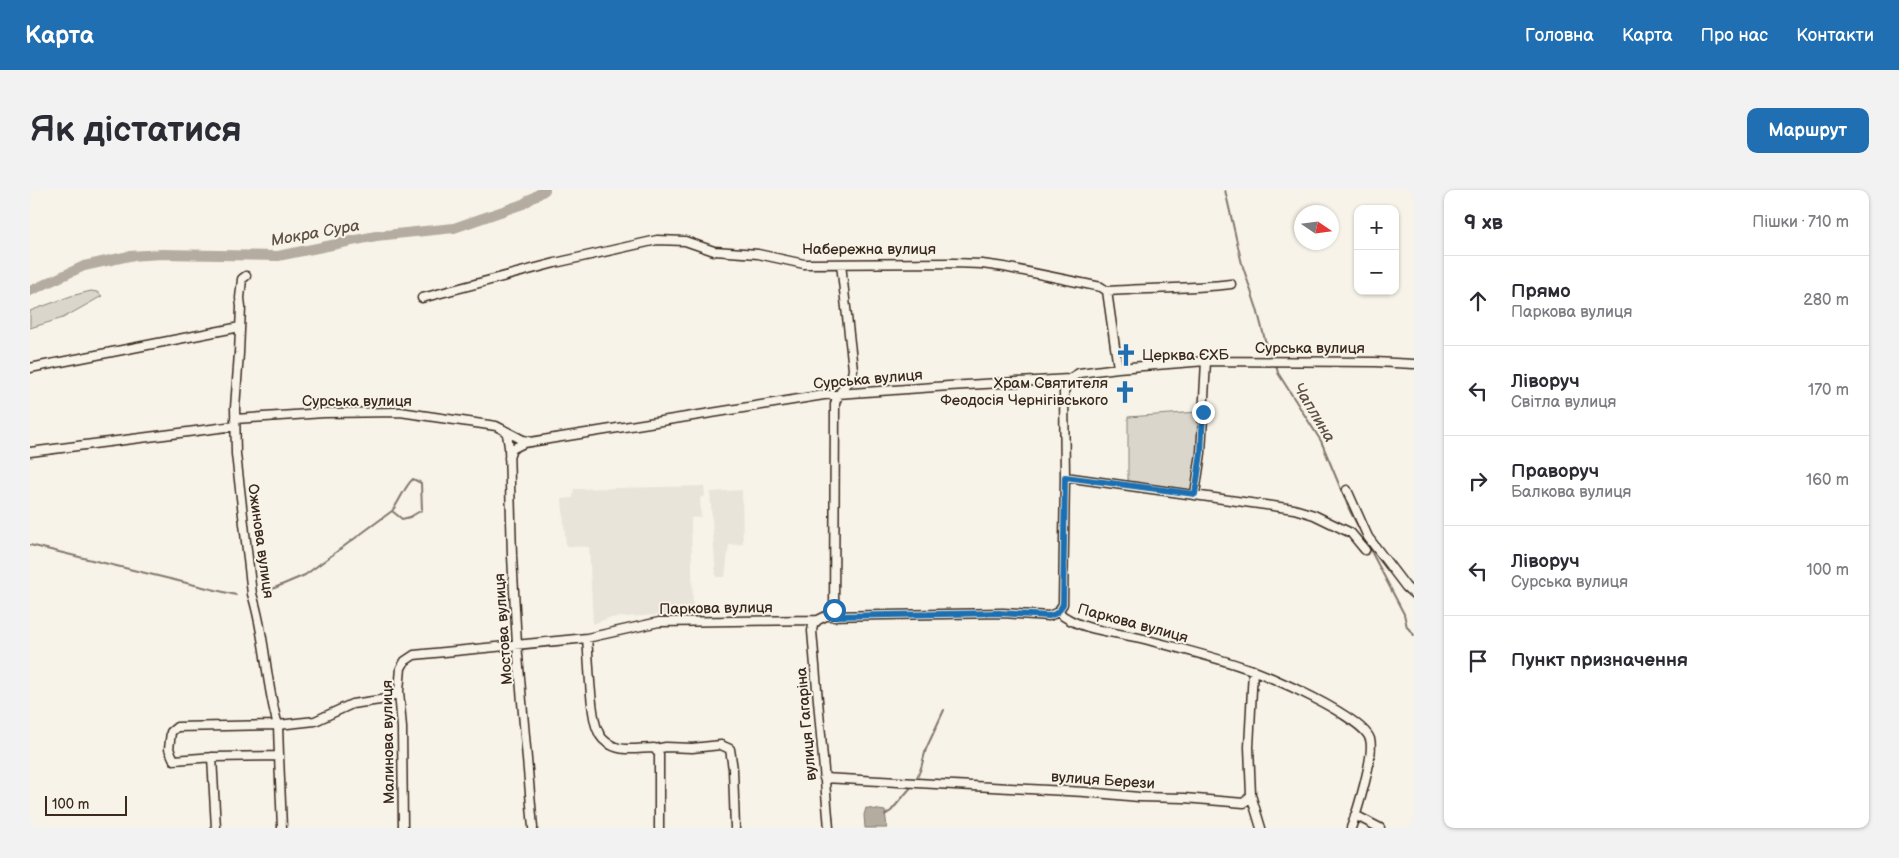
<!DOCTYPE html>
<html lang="uk">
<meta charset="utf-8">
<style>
:root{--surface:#fff;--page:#f2f2f3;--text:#2b2b33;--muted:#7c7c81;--line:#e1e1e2;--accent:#1f6fb2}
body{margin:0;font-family:"Balsamiq Sans",sans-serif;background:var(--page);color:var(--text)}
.controls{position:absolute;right:15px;top:15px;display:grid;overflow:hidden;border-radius:10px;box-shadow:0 1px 4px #0004}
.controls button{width:45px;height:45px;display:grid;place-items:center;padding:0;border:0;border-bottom:1px solid var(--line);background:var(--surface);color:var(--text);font:25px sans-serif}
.compass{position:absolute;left:1264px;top:15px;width:45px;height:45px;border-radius:50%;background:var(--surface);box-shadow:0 1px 4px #0004;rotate:103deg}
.scale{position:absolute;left:15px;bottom:12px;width:82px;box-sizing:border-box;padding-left:5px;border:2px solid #3b2a1e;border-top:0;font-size:14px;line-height:18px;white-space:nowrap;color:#3b2a1e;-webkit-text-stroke:4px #f7f3e8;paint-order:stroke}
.stop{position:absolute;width:15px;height:15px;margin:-11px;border:4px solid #1f6fb2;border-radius:50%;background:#fff}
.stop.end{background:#1f6fb2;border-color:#fff;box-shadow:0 1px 5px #0008}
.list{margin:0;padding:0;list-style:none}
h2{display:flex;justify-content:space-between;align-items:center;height:65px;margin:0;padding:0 20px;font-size:21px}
h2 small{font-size:16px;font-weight:400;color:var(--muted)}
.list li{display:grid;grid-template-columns:32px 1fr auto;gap:15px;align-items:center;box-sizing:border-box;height:90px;padding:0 20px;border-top:1px solid var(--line)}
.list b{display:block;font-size:19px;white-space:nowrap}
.list p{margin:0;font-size:16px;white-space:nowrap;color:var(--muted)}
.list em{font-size:16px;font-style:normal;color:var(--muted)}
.icon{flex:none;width:28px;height:28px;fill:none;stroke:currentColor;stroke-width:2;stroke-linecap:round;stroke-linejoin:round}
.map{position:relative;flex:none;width:1384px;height:638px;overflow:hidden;border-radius:10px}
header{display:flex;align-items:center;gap:30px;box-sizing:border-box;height:70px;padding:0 25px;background:var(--accent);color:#fff}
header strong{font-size:24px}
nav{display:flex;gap:28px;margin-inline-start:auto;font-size:18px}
.intro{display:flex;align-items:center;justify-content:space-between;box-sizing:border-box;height:120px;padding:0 30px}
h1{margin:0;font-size:35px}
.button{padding:12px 22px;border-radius:10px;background:var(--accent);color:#fff;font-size:18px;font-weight:700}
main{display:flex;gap:30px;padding:0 30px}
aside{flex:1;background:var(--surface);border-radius:10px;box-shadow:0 1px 4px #0004}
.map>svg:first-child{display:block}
.built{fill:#e9e4d9}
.green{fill:#dbd6cb;stroke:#8b8074}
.water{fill:#b4aca0;stroke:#84786c}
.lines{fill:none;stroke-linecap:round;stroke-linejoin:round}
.stream{stroke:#84786c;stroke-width:2}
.river{stroke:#b4aca0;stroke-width:10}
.minor-casing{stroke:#3b2a1e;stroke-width:11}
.minor{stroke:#f7f3e8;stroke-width:8}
.route{stroke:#1f6fb2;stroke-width:6}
.labels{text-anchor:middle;stroke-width:4;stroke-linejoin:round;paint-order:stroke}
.street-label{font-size:15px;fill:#3b2a1e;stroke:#f7f3e8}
.poi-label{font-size:15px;fill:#3b2a1e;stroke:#f7f3e8;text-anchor:start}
.water-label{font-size:16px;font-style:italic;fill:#5f5145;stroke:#f7f3e8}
</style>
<header>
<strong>Карта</strong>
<nav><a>Головна</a><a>Карта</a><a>Про нас</a><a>Контакти</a></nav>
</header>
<div class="intro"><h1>Як дістатися</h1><a class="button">Маршрут</a></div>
<main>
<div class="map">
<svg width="1384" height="638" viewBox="0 0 1384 638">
<rect width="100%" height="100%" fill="#f7f3e8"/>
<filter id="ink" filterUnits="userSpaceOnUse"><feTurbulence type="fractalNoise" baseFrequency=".02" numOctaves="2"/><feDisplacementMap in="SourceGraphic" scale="10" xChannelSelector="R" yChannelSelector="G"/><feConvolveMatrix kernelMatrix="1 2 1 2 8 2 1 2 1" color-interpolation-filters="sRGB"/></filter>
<g filter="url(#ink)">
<path class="built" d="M674,296l1,10 -5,2 1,19 -10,1 2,95 -84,5 -16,6 -4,-77 -23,-1 -4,-47 11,-1 1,-9z
M712,300l1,54 -14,1 -4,32h-9l-6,-85z"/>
<path class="green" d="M61,101l6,1 5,4 -39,22 -33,10v-17l41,-15z
M1169,222l1,12 -6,68 -66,-10v-65z"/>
<path class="water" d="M836,618l19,3 2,17h-22l-1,-13z"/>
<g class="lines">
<path class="stream" d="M1195,0l17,74 15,45 8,31 9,20
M1246,175l2,8 43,68 29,70 54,103 3,13 7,8
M0,355l206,50
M242,399l33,-14 87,-64c8,-10 12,-24 21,-32l8,4 1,27 -12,7 -8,2 -10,-8
M886,590l5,-12 5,-19 18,-39
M855,625l6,-4 21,-25"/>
<path class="river" d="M0,101l54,-25 45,-10 33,-2 116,2 98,-20 78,-8 69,-24 22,-14"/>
<defs>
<path id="minor" d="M216,86l-4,3 -2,19 1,9 -2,46 -4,55 1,46 16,140c14,43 13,88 26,131l-101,2 -6,5 -2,17 5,11 40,-3 65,-1 -1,-31 37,-4 37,-17 35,-5 12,-8
M1077,101l11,77
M392,108l133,-35 102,-23 28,1 29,10 44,3 46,10 149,-1 29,1 22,3 97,20 6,4c42,-3 83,-2 124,-7
M0,178l210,-41
M205,229l89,-6 76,-1 96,14 27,14 5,1
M474,240l3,4 2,13 3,109 5,88 16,184
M0,262l205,-26
M479,268l3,-9 12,-6 300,-48 125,-9 120,-7 10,-6 39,-5 88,-7 169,1 39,2
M1035,287l229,32 20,6 37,18 14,17
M1317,300l21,47 38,50 8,7
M1165,304l6,-41 5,-92
M1028,422c22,19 59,20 86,27 33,9 67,17 99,28 24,7 120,50 127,72 5,15 -13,73 -19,89
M1028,422l5,-8 2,-127 -1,-85 5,-13
M804,427l1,-213c3,-15 17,-20 18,-35l-12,-105
M788,430l-5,5 -1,6 17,197
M557,448c2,20 3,78 11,93 2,6 7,11 13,14 12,7 29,3 43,3l5,6v74
M625,559l11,-2 26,1 29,-3 9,4 3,20 2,59
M249,566l3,72
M182,567l4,71
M794,588l261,14 54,5 45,1 60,5 7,-8 -2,-48 4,-77
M1221,605l10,33
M1325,625l25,13
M373,638l-1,-100 -3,-37 2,-23 4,-7 9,-6 173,-17 72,-16 159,-2 8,-4 177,-3 46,3 9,-4"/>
</defs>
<use href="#minor" class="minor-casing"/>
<use href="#minor" class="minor"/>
</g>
</g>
<g class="lines" filter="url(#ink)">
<path class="route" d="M804,420v6l165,-3 50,3c8,-2 11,-5 14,-12l2,-127 130,17 6,-41 2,-41"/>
</g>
<defs>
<symbol id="church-bare" viewBox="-9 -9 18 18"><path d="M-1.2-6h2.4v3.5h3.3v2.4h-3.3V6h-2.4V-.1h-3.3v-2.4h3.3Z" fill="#1f6fb2" stroke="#f7f3e8" stroke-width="2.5" paint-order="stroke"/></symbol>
</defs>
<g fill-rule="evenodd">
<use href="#church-bare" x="1080" y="149" width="32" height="32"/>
<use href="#church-bare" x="1079" y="186" width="32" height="32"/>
</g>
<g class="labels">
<g class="street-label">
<text x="839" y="64">Набережна вулиця</text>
<text x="1280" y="163">Сурська вулиця</text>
<text transform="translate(838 189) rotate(-5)" y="5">Сурська вулиця</text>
<text x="327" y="216">Сурська вулиця</text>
<text transform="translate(231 351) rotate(82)" y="5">Ожинова вулиця</text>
<text transform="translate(686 418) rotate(-1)" y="5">Паркова вулиця</text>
<text transform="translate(1103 433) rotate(15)" y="5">Паркова вулиця</text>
<text transform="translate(473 439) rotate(-94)" y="5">Мостова вулиця</text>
<text transform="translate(776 534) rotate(-95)" y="5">вулиця Гагаріна</text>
<text transform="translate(358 552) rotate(-91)" y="5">Малинова вулиця</text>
<text transform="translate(1073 590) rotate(4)" y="5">вулиця Берези</text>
</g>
<g class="poi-label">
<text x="1112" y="170">Церква ЄХБ</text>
<text x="1078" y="198" text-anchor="end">Храм Святителя<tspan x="1078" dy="17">Феодосія Чернігівського</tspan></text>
</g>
<g class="water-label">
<text transform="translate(285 42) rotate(-10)" y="6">Мокра Сура</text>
<text transform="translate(1285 222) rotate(59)" y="6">Чаплина</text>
</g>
</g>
</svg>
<div class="controls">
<button>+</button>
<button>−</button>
</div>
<svg class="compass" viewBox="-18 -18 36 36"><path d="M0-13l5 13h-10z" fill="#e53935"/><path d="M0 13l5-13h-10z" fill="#7c7c81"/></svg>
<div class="scale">100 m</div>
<div class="stop" style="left:804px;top:420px"></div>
<div class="stop end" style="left:1173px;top:222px"></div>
</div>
<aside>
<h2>9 хв<small>Пішки · 710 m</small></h2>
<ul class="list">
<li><svg class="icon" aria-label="ahead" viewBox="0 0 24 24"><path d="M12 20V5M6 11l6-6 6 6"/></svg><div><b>Прямо</b><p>Паркова вулиця</p></div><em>280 m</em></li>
<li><svg class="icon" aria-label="left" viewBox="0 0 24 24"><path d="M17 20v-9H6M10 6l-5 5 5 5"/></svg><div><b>Ліворуч</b><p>Світла вулиця</p></div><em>170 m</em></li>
<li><svg class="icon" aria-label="right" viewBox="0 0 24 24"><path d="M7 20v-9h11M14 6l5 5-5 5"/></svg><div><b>Праворуч</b><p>Балкова вулиця</p></div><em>160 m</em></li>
<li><svg class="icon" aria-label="left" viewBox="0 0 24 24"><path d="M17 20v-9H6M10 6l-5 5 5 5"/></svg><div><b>Ліворуч</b><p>Сурська вулиця</p></div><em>100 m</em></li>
<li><svg class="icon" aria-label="arrive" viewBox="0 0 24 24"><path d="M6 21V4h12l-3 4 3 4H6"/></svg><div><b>Пункт призначення</b></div></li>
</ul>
</aside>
</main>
